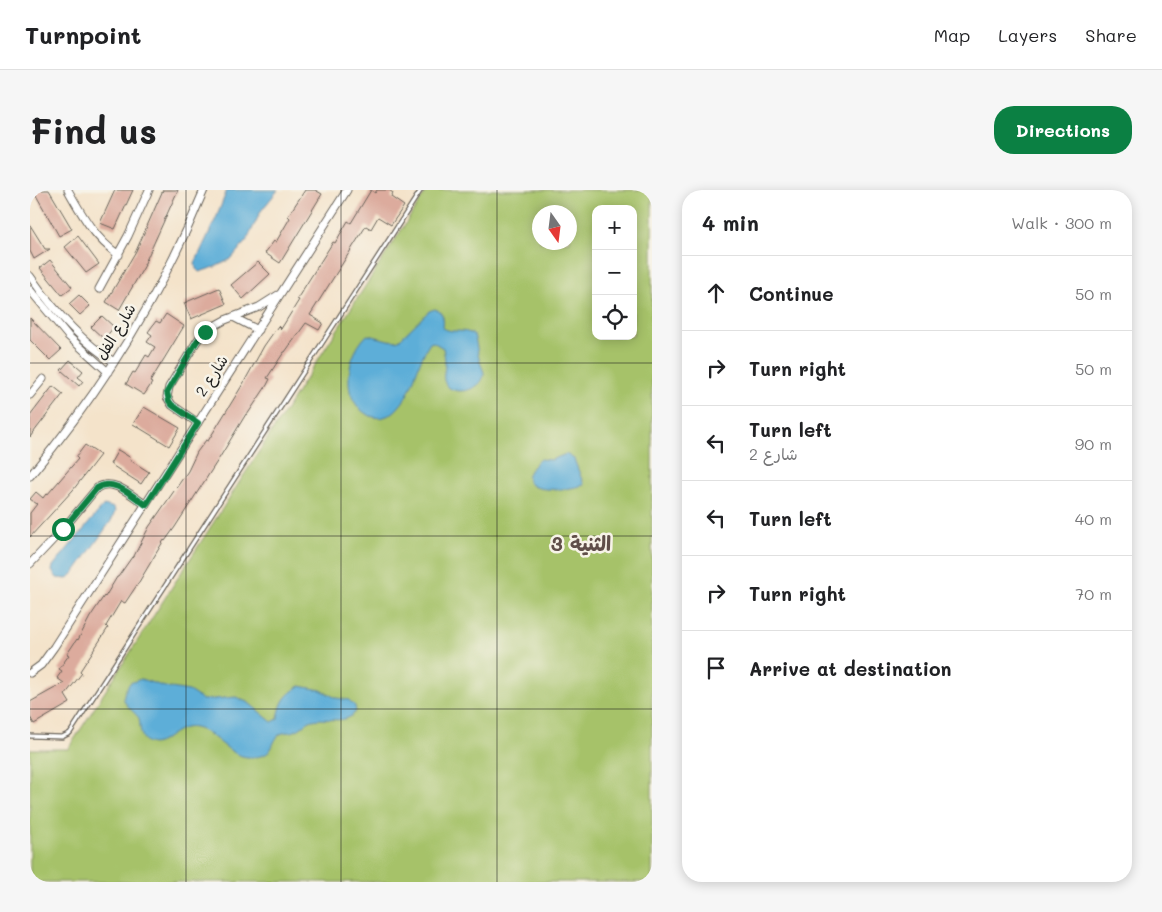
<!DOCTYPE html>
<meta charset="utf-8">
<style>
:root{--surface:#fff;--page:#f6f6f6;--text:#202124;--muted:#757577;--line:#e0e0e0;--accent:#0b8043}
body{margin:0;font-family:Mali,"Playpen Sans Arabic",sans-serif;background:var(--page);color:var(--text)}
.controls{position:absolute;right:15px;top:15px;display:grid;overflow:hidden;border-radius:10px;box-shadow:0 2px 12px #0003}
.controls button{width:45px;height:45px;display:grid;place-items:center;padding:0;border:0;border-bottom:1px solid var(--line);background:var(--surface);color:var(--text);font:25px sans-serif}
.compass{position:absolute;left:502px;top:15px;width:45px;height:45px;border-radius:50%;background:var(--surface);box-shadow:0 2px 12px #0003;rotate:166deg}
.stop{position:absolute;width:15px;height:15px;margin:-11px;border:4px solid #0b8043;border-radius:50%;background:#fff}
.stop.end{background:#0b8043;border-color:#fff;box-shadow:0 1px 5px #0008}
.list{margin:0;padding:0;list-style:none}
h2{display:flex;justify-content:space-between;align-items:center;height:65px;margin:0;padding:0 20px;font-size:21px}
h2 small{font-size:16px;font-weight:400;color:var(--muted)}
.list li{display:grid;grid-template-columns:32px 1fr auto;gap:15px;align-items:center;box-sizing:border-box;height:75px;padding:0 20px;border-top:1px solid var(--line)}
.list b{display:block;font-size:19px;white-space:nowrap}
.list p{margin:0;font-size:16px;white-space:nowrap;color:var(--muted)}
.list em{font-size:16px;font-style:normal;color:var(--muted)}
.icon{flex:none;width:28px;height:28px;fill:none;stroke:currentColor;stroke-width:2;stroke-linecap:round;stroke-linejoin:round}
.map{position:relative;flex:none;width:622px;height:692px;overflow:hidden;border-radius:20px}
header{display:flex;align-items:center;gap:30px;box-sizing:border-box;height:70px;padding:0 25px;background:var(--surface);border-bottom:1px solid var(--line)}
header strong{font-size:24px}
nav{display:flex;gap:28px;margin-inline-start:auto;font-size:18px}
.intro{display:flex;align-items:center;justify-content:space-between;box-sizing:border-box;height:120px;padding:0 30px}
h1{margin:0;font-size:35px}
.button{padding:12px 22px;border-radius:20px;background:var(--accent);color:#fff;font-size:18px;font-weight:700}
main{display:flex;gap:30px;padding:0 30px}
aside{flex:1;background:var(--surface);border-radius:20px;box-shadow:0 2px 12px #0003}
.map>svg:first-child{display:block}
.green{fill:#a6c269;stroke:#616f42;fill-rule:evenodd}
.water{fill:#5daed8;stroke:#3c657a}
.building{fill:#dcab9d}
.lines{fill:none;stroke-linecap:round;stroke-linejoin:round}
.service-casing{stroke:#686259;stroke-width:5.5}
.minor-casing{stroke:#686259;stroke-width:9}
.service{stroke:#fff;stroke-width:3}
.minor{stroke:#fff;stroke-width:7}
.route{stroke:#0b8043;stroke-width:6}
.grid{fill:none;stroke:#1c1c1c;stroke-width:1;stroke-opacity:0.55}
.labels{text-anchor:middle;stroke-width:5;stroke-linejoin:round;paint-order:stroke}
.street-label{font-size:15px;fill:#1c1c1c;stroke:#f7f3e8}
.district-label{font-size:20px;font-weight:bold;fill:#5f4e49;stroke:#f7f3e8}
</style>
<header>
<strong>Turnpoint</strong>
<nav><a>Map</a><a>Layers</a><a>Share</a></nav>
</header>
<div class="intro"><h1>Find us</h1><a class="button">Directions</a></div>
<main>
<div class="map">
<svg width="622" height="692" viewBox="0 0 622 692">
<rect width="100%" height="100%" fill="#f7f3e8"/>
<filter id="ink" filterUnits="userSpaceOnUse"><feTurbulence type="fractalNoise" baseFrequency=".02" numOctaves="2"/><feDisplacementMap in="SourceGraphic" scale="10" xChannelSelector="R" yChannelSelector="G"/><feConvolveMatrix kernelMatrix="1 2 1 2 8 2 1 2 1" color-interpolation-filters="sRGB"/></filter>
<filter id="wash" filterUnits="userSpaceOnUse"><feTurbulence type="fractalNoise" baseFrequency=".0096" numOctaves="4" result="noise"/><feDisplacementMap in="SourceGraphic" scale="20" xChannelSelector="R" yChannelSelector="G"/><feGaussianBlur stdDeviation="1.12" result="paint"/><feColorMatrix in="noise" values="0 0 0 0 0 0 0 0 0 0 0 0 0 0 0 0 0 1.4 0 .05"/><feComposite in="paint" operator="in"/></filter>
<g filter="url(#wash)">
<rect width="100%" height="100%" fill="#f4e3ca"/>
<path class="green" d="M397,0h225v692h-622v-133h38zM566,19h37v127h-37zM510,22h30v30h-30z"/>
<path class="water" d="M197,0h51l-17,21 -14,29 -16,19 -16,8 -16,5 -3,-3 -1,-6 22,-47z
M405,119c9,3 9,11 8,19 10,6 21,0 31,7 3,8 3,18 6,27 1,3 3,7 4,11 0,17 -31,25 -39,10 -3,-6 0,-13 0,-19 0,-6 -1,-11 -2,-16l-10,-6 -3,1c-15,21 -15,49 -34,67 -21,20 -46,-3 -47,-26 -1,-18 5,-36 18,-49 11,1 24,8 32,5l30,-29z
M536,264l8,5 10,26c-21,7 -83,10 -44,-26l11,1z
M74,315l10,3 1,4 -4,9 -37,52 -7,6 -10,-1 -5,-7 1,-5z
M111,489l24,8 24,4 14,9 33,-3 13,6 23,19 6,-3c3,-18 7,-24 22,-33l21,4 15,8 13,2 6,6 1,5c-10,16 -32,4 -46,10 -5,2 -8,7 -13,9 -5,3 -13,1 -18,5 -9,9 -4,20 -24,22 -26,3 -37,-24 -60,-29 -17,-4 -27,14 -42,16 -14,-2 -12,-15 -14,-26 -11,-13 -23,-17 -9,-35z"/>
<g id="blocks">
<path class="building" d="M3,0h16l23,39 -13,7z
M85,0h18l-18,39 -15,-6z
M133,0h15l-34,75h1l-26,45 -13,-8 30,-51z
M275,0h10l7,4 -42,69 -15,-10 9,-12 2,1 14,-24 -2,-2z
M341,0l4,3 2,-3h12l4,3 -2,4 13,9 -13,19 -13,-8 -7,12 -5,-3 -56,89 13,8 -4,7 -13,-7 -21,29h-1l-17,26 3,1 -3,6 -20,30 -1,-1 -26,43 -45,70 -10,14 -1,-1 -25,42 -14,21 -4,-2 -15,25 2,2 -28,43 2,2 -17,22 5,8 -36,21 -4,-7v-15l34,-19 -7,-5 5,-7 -3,-2 10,-14 -2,-1 10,-15 1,1 12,-23 14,-21 1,1 12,-20h1l14,-20 1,1 16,-31 39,-56 9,-19 9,-12 2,1 35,-57 21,-38 14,-20 3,3 18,-29 -2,-1 36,-57 2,1 13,-22 3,2z
M0,35l15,24h5l-16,10 -4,-8z
M48,46l21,28 -13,9 -21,-26z
M20,70l22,27 -10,8 -22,-27z
M228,72l12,12 -27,25 -12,-14z
M189,98l7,16 -35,15 -7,-16z
M49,105l11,11 -10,9 -11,-11z
M136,124l18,12 -34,56 2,1 -8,12 -18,-11 7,-12 2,1 11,-18 3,2 6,-10 -8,-5 5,-7 -4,-3 8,-11 4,2z
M72,126l12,11 -10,12 -13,-12z
M0,128l31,32 -11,10 -20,-20z
M40,170l13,11 -5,6 5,4 -4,5 -18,-16z
M23,196l10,8 -33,43v-21z
M114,217l36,21 -11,18 -36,-22z
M55,255l15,10 -27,35 -43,47v-24l7,-9 -7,-5 6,-7 7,6 3,-4 1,1 31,-36 -2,-2z
M88,260l13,8 -1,2 19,12 -8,12 -31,-20z"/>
</g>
</g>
<g filter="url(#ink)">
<use href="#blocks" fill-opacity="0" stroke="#686259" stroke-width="1"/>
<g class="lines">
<defs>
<path id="service" d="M0,546l32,1 8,-4 351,-543"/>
<path id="minor" d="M38,0c14,25 27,49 51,65
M0,86c23,33 50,65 84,86
M69,99l29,-53 21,-46
M0,100l38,46 40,36
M203,127l25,13
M0,205l13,-16
M168,233l-26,-18 -5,-8 2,-10 28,-46 8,-10 20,-11 34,-13 19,-12
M0,286c72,-86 132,-183 174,-286
M0,374l33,-35 34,-41c16,-11 35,8 49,17
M0,483l11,-8 13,-18 293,-457"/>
</defs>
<use href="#service" class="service-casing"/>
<use href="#minor" class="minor-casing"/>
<use href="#service" class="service"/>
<use href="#minor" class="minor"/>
</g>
</g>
<g class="lines" filter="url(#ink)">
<path class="route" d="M33,339l34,-41c16,-11 35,8 49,17l52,-82 -26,-18 -3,-4 -2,-9 30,-51 8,-9"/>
</g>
<path class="grid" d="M156,0v692M311,0v692M467,0v692M0,173h622M0,346h622M0,519h622"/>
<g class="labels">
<g class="street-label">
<text transform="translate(86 142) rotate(-59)" y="5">شارع الفل</text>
<text transform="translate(182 186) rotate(-57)" y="5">شارع 2</text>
</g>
<g class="district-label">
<text x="551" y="361">الثنية 3</text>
</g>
</g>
</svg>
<div class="controls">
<button>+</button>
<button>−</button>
<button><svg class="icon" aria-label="locate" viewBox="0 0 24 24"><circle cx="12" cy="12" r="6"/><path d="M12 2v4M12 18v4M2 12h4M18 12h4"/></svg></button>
</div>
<svg class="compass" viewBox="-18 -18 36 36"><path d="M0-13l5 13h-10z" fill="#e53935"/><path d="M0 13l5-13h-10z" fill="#757577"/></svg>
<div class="stop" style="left:33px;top:339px"></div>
<div class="stop end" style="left:175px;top:142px"></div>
</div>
<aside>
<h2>4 min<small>Walk · 300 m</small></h2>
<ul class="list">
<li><svg class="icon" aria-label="ahead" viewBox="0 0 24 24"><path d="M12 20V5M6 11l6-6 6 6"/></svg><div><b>Continue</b></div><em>50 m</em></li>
<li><svg class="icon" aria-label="right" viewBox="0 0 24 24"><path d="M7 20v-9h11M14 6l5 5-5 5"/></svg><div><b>Turn right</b></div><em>50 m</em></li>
<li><svg class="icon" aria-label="left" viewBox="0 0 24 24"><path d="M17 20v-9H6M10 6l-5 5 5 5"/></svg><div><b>Turn left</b><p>شارع 2</p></div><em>90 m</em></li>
<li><svg class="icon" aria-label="left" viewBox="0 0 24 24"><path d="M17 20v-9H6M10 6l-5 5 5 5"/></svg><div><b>Turn left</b></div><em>40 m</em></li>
<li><svg class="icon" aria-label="right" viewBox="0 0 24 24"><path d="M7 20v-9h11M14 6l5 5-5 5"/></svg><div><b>Turn right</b></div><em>70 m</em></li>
<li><svg class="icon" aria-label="arrive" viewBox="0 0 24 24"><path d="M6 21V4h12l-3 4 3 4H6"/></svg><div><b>Arrive at destination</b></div></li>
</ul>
</aside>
</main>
